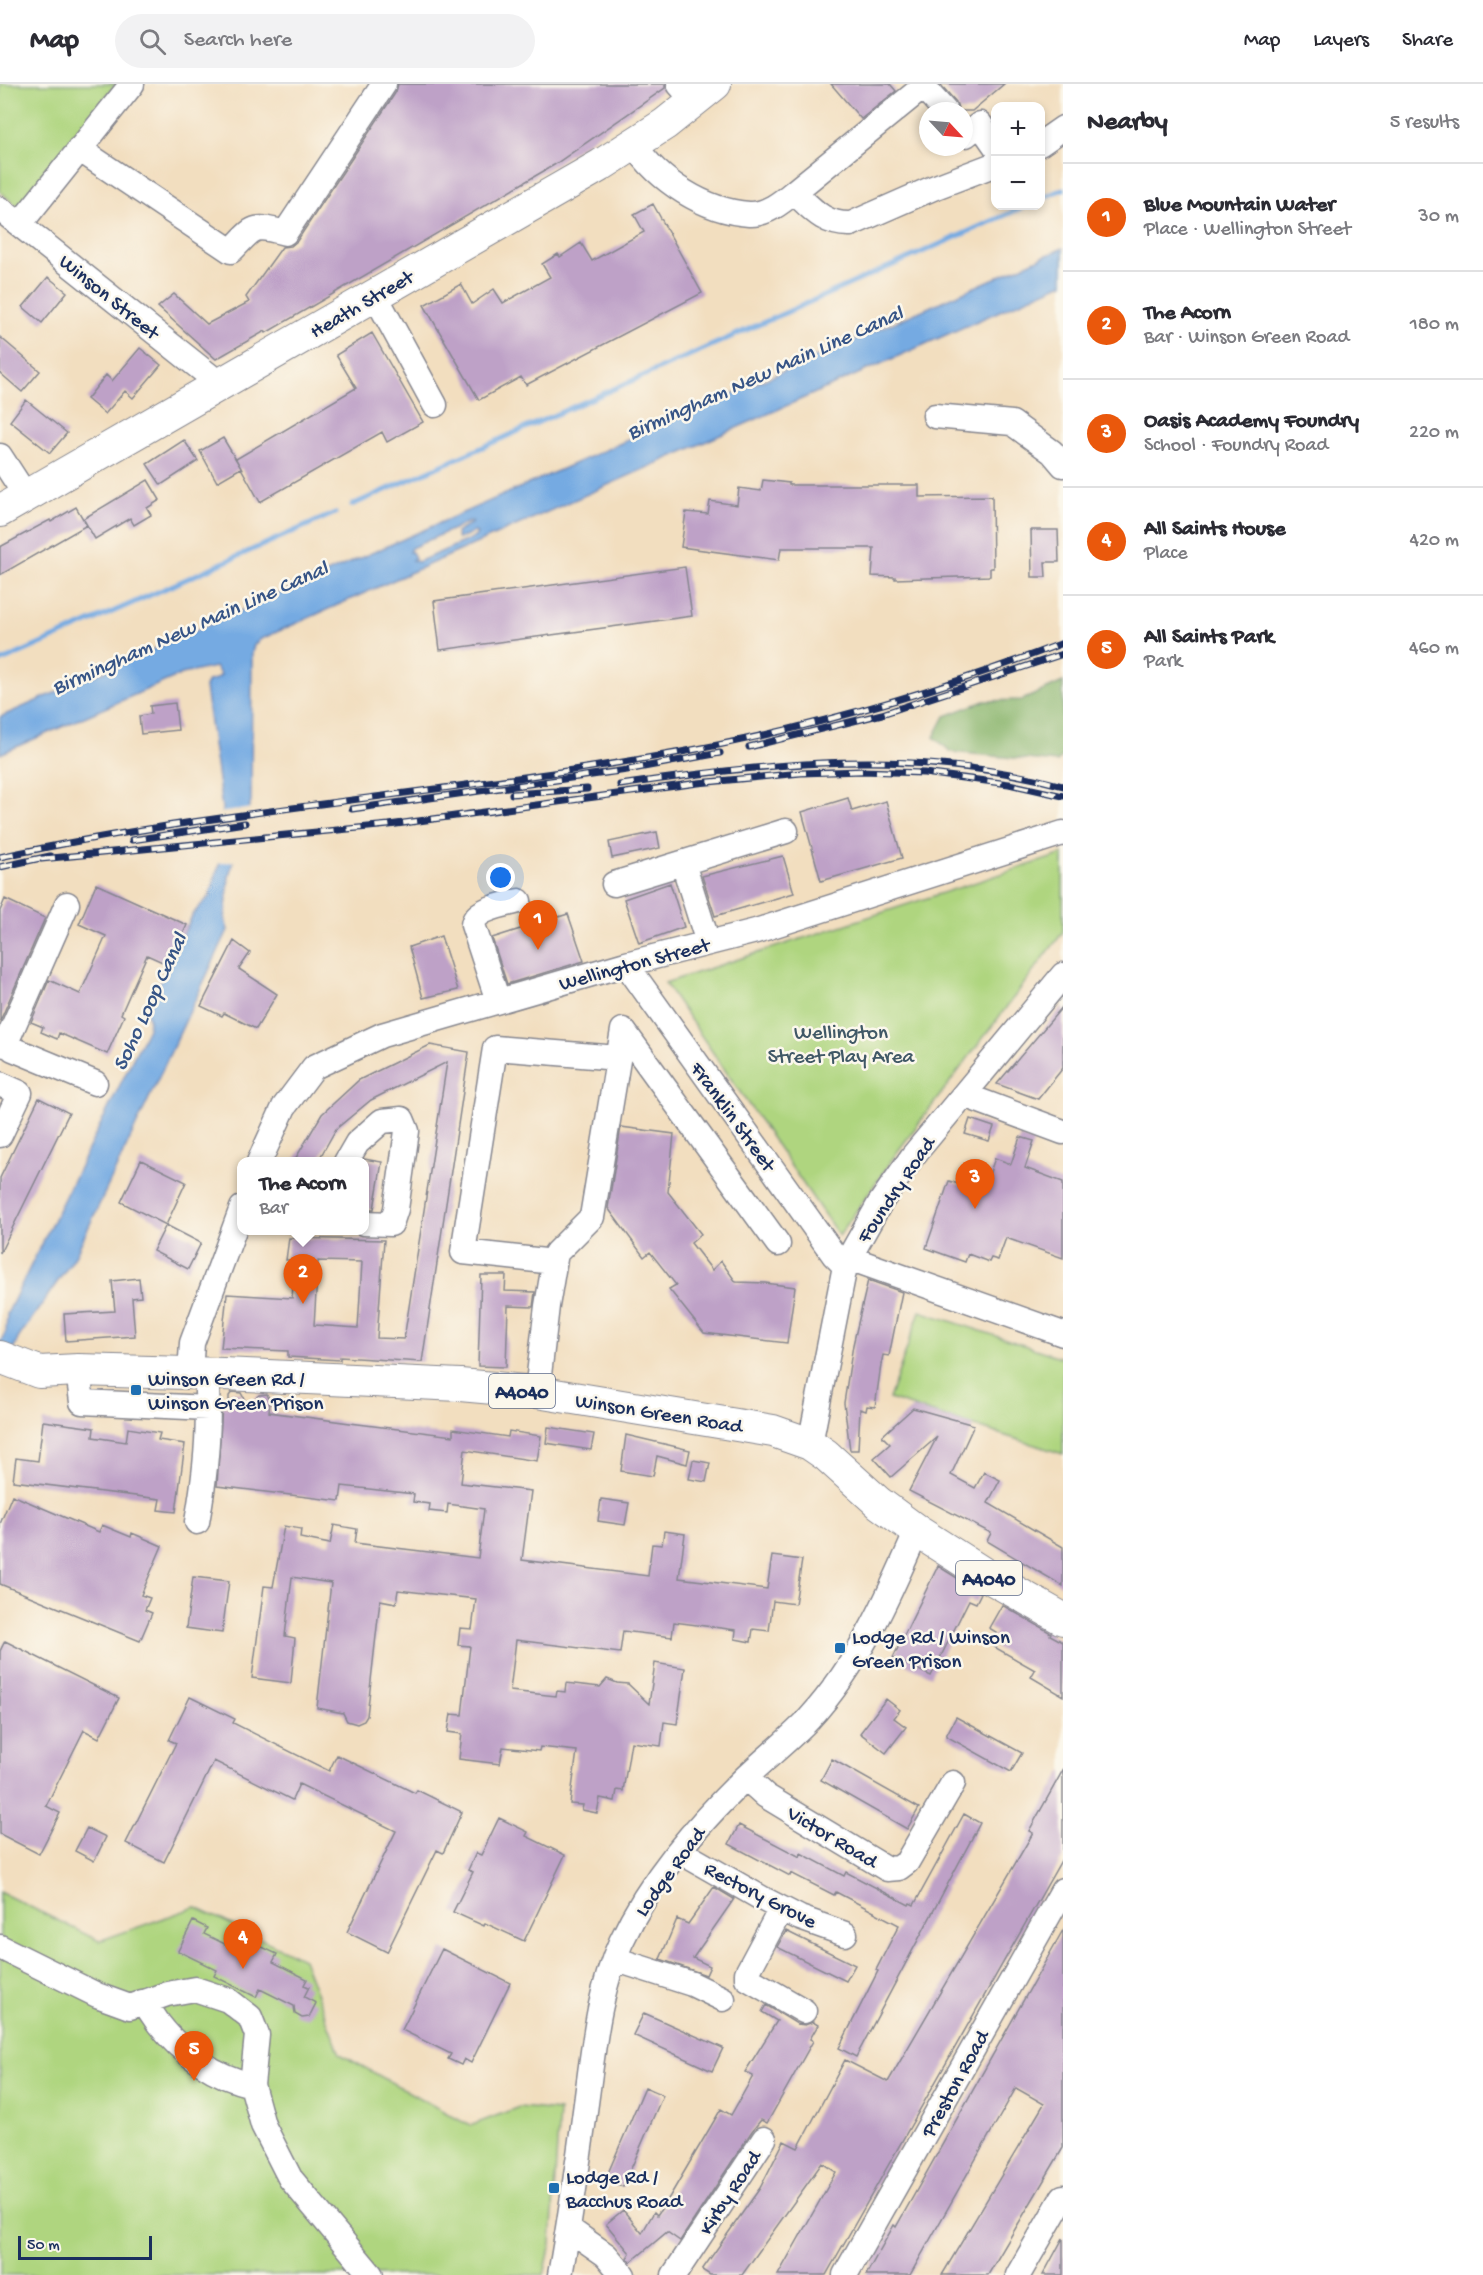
<!DOCTYPE html>
<meta charset="utf-8">
<style>
:root{--surface:#fff;--page:#f2f2f3;--text:#2b2b33;--muted:#7c7c81;--line:#e1e1e2;--accent:#ea580c}
body{margin:0;font-family:"Gochi Hand",sans-serif;background:var(--page);color:var(--text)}
.controls{position:absolute;right:18px;top:18px;display:grid;overflow:hidden;border-radius:12px;box-shadow:0 3px 9px #0003}
.controls button{width:54px;height:54px;display:grid;place-items:center;padding:0;border:0;border-bottom:2px solid var(--line);background:var(--surface);color:var(--text);font:30px sans-serif}
.compass{position:absolute;left:919px;top:18px;width:54px;height:54px;border-radius:50%;background:var(--surface);box-shadow:0 3px 9px #0003;rotate:116deg}
.scale{position:absolute;left:18px;bottom:15px;width:134px;box-sizing:border-box;padding-left:6px;border:3px solid #1b2f5e;border-top:0;font-size:16px;line-height:21px;white-space:nowrap;color:#1b2f5e;-webkit-text-stroke:4px #fbf7ec;paint-order:stroke}
.you{position:absolute;left:501px;top:794px;width:21px;height:21px;margin:-15px;border:4px solid #fff;border-radius:50%;background:#1a73e8;box-shadow:0 0 0 9px #1a73e833}
.badge{display:grid;place-items:center;width:39px;height:39px;border-radius:50%;background:var(--accent);color:#fff;font-size:20px;font-weight:700}
.pin{position:absolute;translate:-50% -50px;filter:drop-shadow(0 2px 3px #0008)}
.pin::after{content:'';position:absolute;top:32px;width:21px;height:18px;background:inherit;clip-path:polygon(0 0,100% 0,50% 100%)}
.popup{position:absolute;left:237px;top:1073px;width:132px;height:78px;box-sizing:border-box;display:grid;place-content:center;border-radius:12px;background:var(--surface);filter:drop-shadow(0 2px 4px #0005);font-size:20px;white-space:nowrap;color:var(--muted)}
.popup b{font-size:22px;color:var(--text)}
.popup::after{content:'';position:absolute;left:50%;top:100%;margin-left:-12px;border:12px solid transparent;border-top-color:var(--surface)}
.list{margin:0;padding:0;list-style:none}
h2{display:flex;justify-content:space-between;align-items:center;height:78px;margin:0;padding:0 24px;font-size:26px}
h2 small{font-size:20px;font-weight:400;color:var(--muted)}
.list li{display:grid;grid-template-columns:39px 1fr auto;gap:18px;align-items:center;box-sizing:border-box;height:108px;padding:0 24px;border-top:2px solid var(--line)}
.list b{display:block;font-size:22px;white-space:nowrap}
.list p{margin:0;font-size:20px;white-space:nowrap;color:var(--muted)}
.list em{font-size:20px;font-style:normal;color:var(--muted)}
.icon{flex:none;width:33px;height:33px;fill:none;stroke:currentColor;stroke-width:2;stroke-linecap:round;stroke-linejoin:round}
.map{position:relative;flex:none;width:1063px;height:2191px;overflow:hidden}
header{display:flex;align-items:center;gap:36px;box-sizing:border-box;height:84px;padding:0 30px;background:var(--surface);border-bottom:2px solid var(--line)}
header strong{font-size:28px}
nav{display:flex;gap:33px;margin-inline-start:auto;font-size:21px}
.search{width:420px;height:54px;background:var(--page);display:flex;align-items:center;gap:15px;box-sizing:border-box;padding:0 21px;border-radius:33px;color:var(--muted);font-size:22px}
main{display:flex}
aside{flex:1;background:var(--surface)}
.map>svg:first-child{display:block}
.green{fill:#afd57f;stroke:#65826e;stroke-width:1.5}
.forest{fill:#8bb66e;stroke:#537266;stroke-width:1.5}
.water{fill:#75aae2;stroke:#486ca0;stroke-width:1.5;fill-rule:evenodd}
.pier{fill:#f2debf}
.lines{fill:none;stroke-linecap:round;stroke-linejoin:round}
.stream{stroke:#75aae2;stroke-width:5}
.building{fill:#bea1c7;fill-rule:evenodd}
.minor-casing{stroke:#86868e;stroke-width:27}
.major-casing{stroke:#86868e;stroke-width:34}
.minor{stroke:#fff;stroke-width:24}
.major{stroke:#fff;stroke-width:32}
.rail-casing{stroke:#1b2f5e;stroke-width:7}
.rail{stroke:#fbf7ec;stroke-width:4.5;stroke-dasharray:14;stroke-linecap:butt}
.poi-dot{fill:#1f6fb2;stroke:#fbf7ec;stroke-width:2}
.labels{text-anchor:middle;stroke-width:5;stroke-linejoin:round;paint-order:stroke}
.shield{fill:#fbf7ec;stroke:#5e6b89;stroke-width:1.5}
.shield-label{font-size:20px;font-weight:bold;fill:#1b2f5e}
.street-label{font-size:21px;fill:#1b2f5e;stroke:#fbf7ec}
.park-label{font-size:21px;fill:#405866;stroke:#fbf7ec}
.poi-label{font-size:21px;fill:#1b2f5e;stroke:#fbf7ec;text-anchor:start}
.water-label{font-size:22px;font-style:italic;fill:#365486;stroke:#fbf7ec}
</style>
<header>
<strong>Map</strong>
<div class="search"><svg class="icon" aria-label="search" viewBox="0 0 24 24"><circle cx="10" cy="10" r="6"/><path d="M15 15l6 6"/></svg>Search here</div>
<nav><a>Map</a><a>Layers</a><a>Share</a></nav>
</header>
<main>
<div class="map">
<svg width="1063" height="2191" viewBox="0 0 1063 2191">
<rect width="100%" height="100%" fill="#fbf7ec"/>
<filter id="ink" filterUnits="userSpaceOnUse"><feTurbulence type="fractalNoise" baseFrequency=".0167" numOctaves="2"/><feDisplacementMap in="SourceGraphic" scale="12" xChannelSelector="R" yChannelSelector="G"/><feConvolveMatrix kernelMatrix="1 2 1 2 8 2 1 2 1" color-interpolation-filters="sRGB"/></filter>
<filter id="wash" filterUnits="userSpaceOnUse"><feTurbulence type="fractalNoise" baseFrequency=".008" numOctaves="4" result="noise"/><feDisplacementMap in="SourceGraphic" scale="24" xChannelSelector="R" yChannelSelector="G"/><feGaussianBlur stdDeviation="1.35" result="paint"/><feColorMatrix in="noise" values="0 0 0 0 0 0 0 0 0 0 0 0 0 0 0 0 0 1.4 0 .05"/><feComposite in="paint" operator="in"/></filter>
<g filter="url(#wash)">
<rect width="100%" height="100%" fill="#f2debf"/>
<path class="green" d="M0,0h116l-96,124 -20,-16z
M1063,770v78l-165,219 -59,85 -174,-253z
M920,1227l143,47v96l-174,-55z
M0,1808l99,49 96,-34 108,52 37,95 130,72 49,-19 40,4 -8,133 -7,31h-544z"/>
<path class="forest" d="M1063,598v75l-6,5 -106,-10 -17,-15 11,-21 39,-15 38,-1z"/>
<path class="water" d="M1063,164v35l-802,356 -7,6 -2,8 -1,149 -22,74 -4,44 3,10 -154,328 -55,79 -19,39v-33l6,-12 1,-17 141,-286 1,-7 -3,-10 47,-97 16,-17 11,-35 2,-54 -17,-121 3,-6 8,-2 5,-4 -6,-8 -33,7 -182,80v-37zM471,437l2,1 -17,11 2,6 16,-7 3,1 -2,4 -57,25 -6,-2 3,-2 -3,-6h-3l2,-4z"/>
<path class="pier" d="M253,724l-16,53 -21,3 2,-51z"/>
<g class="lines">
<path class="stream" d="M1040,115l23,-10
M352,421l674,-299
M0,578l335,-149"/>
</g>
<g id="blocks">
<path class="building" d="M398,0h267v4l-111,77 -288,168 -1,-2 -49,28 -58,-52 16,-13 33,30 42,-22 -3,-5 36,-50 9,-1 6,-5 99,-149z
M831,0h59l6,7 -35,28z
M940,0h64l-32,27h-13l-3,-9z
M653,120l49,89 -176,92 -5,-8 -42,23 -55,-95 37,-21 11,20 22,-15 9,14 47,-26 -8,-13 16,-10 2,3 21,-14 11,18 52,-29 -10,-18z
M48,193l19,15 -25,31 -19,-16z
M372,249l51,89 -36,20 -5,-10 -122,70 -24,-43 120,-71 -20,-33z
M0,253l40,34 -18,21 -22,-19z
M140,264l21,17 -28,33 -8,-7 -20,23 -18,-15 19,-24 6,6z
M26,316l41,33 -17,20 -40,-32z
M223,354l18,30 -24,14 -17,-31z
M184,356l14,21 -37,24 -14,-21z
M148,396l12,20 -13,8 4,7 -17,10 -4,-7 -35,21 -11,-19 3,5 -87,50v-28l50,-27 1,2 25,-15 7,12z
M763,396l26,3v2h130v12l73,-1 1,72h-3v8l-95,3v-2l-23,-1 2,-28h-93l-2,12 -98,-13 5,-35 22,2 2,-13 27,4 2,-17 22,3z
M1031,446h27l1,32h-14l1,15h-14z
M685,483l7,49 -252,34 -6,-49z
M175,619l3,27 -37,4 -2,-18 12,-2 -1,-8z
M848,714l4,13 34,-10 16,57 -81,23 -19,-69z
M657,748l3,16 -48,10 -3,-16z
M783,772l11,37 -79,23 -13,-40z
M670,799l14,44 -45,16 -15,-44z
M96,800l91,41 -18,40 -22,-10 -26,59 3,2 -17,38 -48,-21 -2,6 -16,-7 2,-5 -12,-5 18,-42 31,14 26,-58 -27,-12z
M5,815l40,19 -45,103v-110z
M568,830l16,47 -77,23 -15,-46z
M441,852l17,54 -35,8 -14,-51z
M234,857l16,12 -11,16 38,25 -21,35 -32,-16 -2,3 -21,-10z
M1063,922v62l-25,31 -41,-15z
M430,961l39,7 -47,310 -82,-5v3l-52,-3v-6l-67,-3 6,-54 65,4 3,-38h-9l3,-22 95,2 -7,98 27,1 43,-277 -76,38 -35,29 -18,32h-24l28,-47 37,-34zM318,1177l44,1 -4,66 -44,-3z
M39,1014l30,15 -69,140v-75z
M970,1035l24,8 -5,14 -24,-7z
M621,1043l53,7 -6,58 33,42 -10,9 21,27 9,-9 15,21 29,1 30,4 -8,56 -83,-10 -35,-44 7,-4 -26,-33 -6,5 -36,-49z
M1020,1053l14,4 -9,27 38,14v76l-57,-20 -8,22 -7,-2 -2,4 -21,-8 -3,8 -39,-14 23,-67 34,11 12,-34 16,6z
M364,1075l18,3 -8,47h-10z
M141,1076l45,22 -20,43 -45,-23z
M166,1141l35,18 -13,26 -35,-18z
M481,1191h25l-1,16 30,1 -2,15 -25,-1 -2,61 -28,-1z
M139,1194l2,19 -9,1 3,38 -69,5 -2,-27 51,-3 -3,-30z
M868,1196l34,12 -13,64 -6,-1 -2,10 -6,42 -8,-1 -1,5 -6,-2 -2,41h-8l-6,-47 9,-58z
M232,1308l9,1 7,13 11,-11 8,-1 3,7 -1,11 81,11 103,13v-7l55,8 1,-6 32,5 -4,25 -72,-11 -4,33 70,8 -9,69 126,16 4,-32 10,1 2,-14 21,3 -6,44 88,11 5,-33 30,4 -7,44 -22,-3 -4,30 -16,-2 -2,13 -16,-3 1,-9 -62,-8 -2,15 -49,-6 -3,22 -104,-13 -6,51 46,5 1,-5 8,1 1,-9 34,4 7,-8 10,4 11,1 21,20 6,-41 30,5 -8,56 -13,-2 -3,24 -30,-4 -8,49 -6,-1 -2,11 -15,-3 -3,15 -15,-3 1,-5 -13,-1 7,-53 -37,-4 -1,4 -36,-4 -3,17 -41,-5 3,-25 -14,-2 3,-18 11,1 8,-69 -12,-1 2,-17 12,1 4,-30 -78,-9 -2,13 -16,-3 -13,116 -3,5 -7,3 -10,-3 -4,-8 -26,-5 14,-125 -39,-6 -7,59 10,2 -4,45 -39,-5 12,-92 9,1 11,-61 17,3 -1,9 30,6 4,-19 23,4 -2,14 123,15 6,-49 -36,-5 -1,9 -18,-2 1,-7 -17,-2 1,-8 -72,-8 -2,15 -123,-15 5,-80 7,1v-11z
M913,1324l61,17 -23,50 24,13 9,-16 16,8 -12,23 75,44v39l-76,-45 4,-8 -82,-42 28,-54 -46,40 -17,-19 16,-14 -8,-8z
M43,1337l51,7 -1,9 33,5 2,-14 32,5 -2,7 27,4 -9,68 -18,-2 2,-11 -147,-18 3,-23 22,3z
M548,1343l46,7 -3,16 -45,-7z
M626,1351l64,15 -3,14 -30,-8 -4,20 -32,-5z
M693,1376l17,3 -4,19 -17,-3z
M12,1411l87,37 3,-7 29,12 1,-4 30,13 -21,49 9,3 -5,12 7,3 -12,28 -140,-57v-60z
M601,1415l28,4 -4,22 -27,-4z
M938,1482l43,27 -5,10 -7,-3 -38,76 -38,-18z
M193,1493l36,4 -7,52 -36,-5z
M1002,1521l49,28 -1,2 13,7v54l-32,-19 4,-7 -46,-26 7,-12 -7,-4z
M5,1557l114,57 -20,40 -15,-8 -38,76 14,7 -21,41 -39,-20v-183z
M190,1613l45,22 -2,4 96,48 8,-16 78,38 2,-3 45,22 -19,41 -6,-3 -50,102 -40,-20 49,-101 -97,-47 -7,16 -78,-39 -50,101 -38,-19 50,-100 -7,-3z
M886,1615l14,11 -6,8 12,9 -20,26 -26,-20z
M956,1633l66,36 -11,19 -65,-36z
M832,1675l87,49 -12,21 -86,-49z
M1063,1686v87l-237,418h-48l58,-103 -14,-9 -80,112h-32l-8,-5 58,-82 24,-47 14,7 47,-88 43,22 145,-249 -4,-2z
M964,1730l16,9 -124,234 -17,-9 39,-77 -2,-1 23,-45 -63,-33 -2,3 -43,-22 -1,3 -61,-32 10,-19 61,32 1,-4 43,23 2,-4 63,33 1,-2 4,2z
M499,1734l29,14 -2,4 39,19 -41,86 -39,-18 -1,3 -31,-14 20,-40 -5,-2 8,-17 5,2z
M87,1744l19,9 -12,24 -19,-10z
M714,1803l20,12 -41,59 17,8 -4,9 -46,-16 17,-40 11,5z
M193,1837l14,7 -3,6 27,13 6,-12 40,19 -4,8 34,17 -3,6 5,2 -5,10 12,6 -7,14 -7,1 -7,-4 -1,-8 -34,-17 -4,8 -42,-21 3,-6 -39,-19z
M1063,1846v218l-75,127h-46l102,-171 -28,-16 -106,187h-44l28,-50 2,2z
M786,1847l69,34 -9,16 -69,-34z
M442,1865l68,34 -39,80 -7,-4 -3,6 -13,-6 3,-5 -49,-24z
M766,1921l31,19 8,1 8,-3 5,3 -8,14 3,2 -46,82 -6,-3 -9,11 -72,110 -13,-9 -36,30 -4,-4 3,-5 -24,-29 17,-14 19,23 12,-21 3,3 13,-19 51,-87 10,6 22,-39 -8,-4 32,-51 -15,-9z
M644,1929l79,35 -11,23 -79,-36z
M645,2003l18,8 -40,92 -18,-7z
M1063,2154v37h-20z"/>
</g>
</g>
<g filter="url(#ink)">
<use href="#blocks" fill-opacity="0" stroke="#86868e" stroke-width="1.5"/>
<g class="lines">
<defs>
<path id="minor" d="M679,0l15,17
M964,48l2,3 14,-11 16,23
M634,60c24,37 71,67 115,70 17,1 33,-12 45,-22 18,17 30,33 57,32l82,-36 63,-24
M1040,60l23,-16
M79,65l152,102c24,-24 20,-27 54,-18l99,-149
M794,108l129,-105 22,24
M0,125l220,175
M20,140l112,-140
M375,211l60,110
M935,332l77,7 40,29 11,13
M0,372l26,40
M683,779l25,80
M614,800l172,-53
M626,880l208,291 11,11
M498,917l-25,-76c2,-17 32,-20 46,-24
M5,961l62,-141
M13,965l82,34
M0,1000l20,9 -20,42
M964,1011l99,37
M259,1078l25,-55 30,-40 68,-32 244,-71 130,-33 307,-98
M346,1078l11,-19 25,-22 20,-2 5,12 -11,78 -5,15 -27,-1
M849,1174l214,76
M554,1178l-91,-10 32,-204 123,10
M78,1286l4,32 126,6
M190,1290l2,-31 50,-135
M537,1308l10,-86 9,-53 36,-36 31,-187 155,214
M810,1360l35,-178 4,-8 31,-55 32,-46 151,-182
M197,1438c8,-44 13,-86 10,-131
M746,1694l20,18 121,73 12,-1 8,-6 46,-79
M679,1767l84,48 37,19 45,16
M781,1825l-34,64v5l57,33
M0,1863l97,48 33,12 37,-13 28,-5 33,11 22,17 7,18 -5,50 11,40 27,53 81,97
M614,1875l78,25 31,15
M142,1918c8,7 11,14 17,22 23,30 57,53 93,61
M569,2145l37,26 17,20
M560,2191c11,-59 19,-119 27,-179 7,-52 12,-106 34,-154 29,-63 76,-117 125,-165 21,-20 44,-38 63,-58 50,-55 79,-121 108,-188
M674,2191l90,-136
M845,2191l218,-385
M1018,2191l45,-78"/>
<path id="major" d="M0,427l601,-346 64,-41 50,-40
M0,1273l39,15 39,-2 145,4 237,11 77,7 236,39 37,13 16,11 53,48 38,28 72,46 74,42"/>
</defs>
<use href="#minor" class="minor-casing"/>
<use href="#major" class="major-casing"/>
<use href="#minor" class="minor"/>
<use href="#major" class="major"/>
<defs>
<path id="rail" d="M749,663l133,-33 181,-60
M620,701c146,-22 298,-39 443,1
M512,710l75,-5
M352,725l275,-39 93,-17
M132,756l113,-17
M0,773c237,-52 480,-65 718,-112 118,-24 233,-59 345,-102
M41,775l348,-34 309,-42 103,-10 61,-2 62,2 85,11 54,12
M0,783l50,-11"/>
</defs>
<use href="#rail" class="rail-casing"/>
<use href="#rail" class="rail"/>
</g>
</g>
<g class="poi-dot">
<rect x="130" y="1300" width="12" height="12" rx="3"/>
<rect x="834" y="1558" width="12" height="12" rx="3"/>
<rect x="548" y="2098" width="12" height="12" rx="3"/>
</g>
<g class="labels">
<g class="shield">
<rect x="489" y="1290" width="66" height="34" rx="4.5"/>
<rect x="956" y="1477" width="66" height="34" rx="4.5"/>
</g>
<g class="shield-label">
<text x="522" y="1314">A4040</text>
<text x="989" y="1501">A4040</text>
</g>
<g class="street-label">
<text transform="translate(110 212) rotate(39)" y="7">Winson Street</text>
<text transform="translate(361 219) rotate(-30)" y="7">Heath Street</text>
<text transform="translate(634 879) rotate(-15)" y="7">Wellington Street</text>
<text transform="translate(734 1032) rotate(54)" y="7">Franklin Street</text>
<text transform="translate(895 1105) rotate(-56)" y="7">Foundry Road</text>
<text transform="translate(659 1328) rotate(9)" y="7">Winson Green Road</text>
<text transform="translate(833 1752) rotate(31)" y="7">Victor Road</text>
<text transform="translate(669 1787) rotate(-54)" y="7">Lodge Road</text>
<text transform="translate(761 1810) rotate(27)" y="7">Rectory Grove</text>
<text transform="translate(954 1999) rotate(-61)" y="7">Preston Road</text>
<text transform="translate(729 2108) rotate(-57)" y="7">Kirby Road</text>
</g>
<g class="park-label">
<text x="841" y="954">Wellington<tspan x="841" dy="24">Street Play Area</tspan></text>
</g>
<g class="poi-label">
<text x="148" y="1301">Winson Green Rd /<tspan x="148" dy="24">Winson Green Prison</tspan></text>
<text x="852" y="1559">Lodge Rd / Winson<tspan x="852" dy="24">Green Prison</tspan></text>
<text x="566" y="2099">Lodge Rd /<tspan x="566" dy="24">Bacchus Road</tspan></text>
</g>
<g class="water-label">
<text transform="translate(764 287) rotate(-24)" y="8">Birmingham New Main Line Canal</text>
<text transform="translate(189 542) rotate(-24)" y="8">Birmingham New Main Line Canal</text>
<text transform="translate(148 917) rotate(-65)" y="8">Soho Loop Canal</text>
</g>
</g>
</svg>
<div class="controls">
<button>+</button>
<button>−</button>
</div>
<svg class="compass" viewBox="-18 -18 36 36"><path d="M0-13l5 13h-10z" fill="#e53935"/><path d="M0 13l5-13h-10z" fill="#7c7c81"/></svg>
<div class="scale">50 m</div>
<div class="you"></div>
<div class="pin badge" style="left:538px;top:866px">1</div>
<div class="pin badge" style="left:303px;top:1220px">2</div>
<div class="popup"><b>The Acorn</b>Bar</div>
<div class="pin badge" style="left:975px;top:1125px">3</div>
<div class="pin badge" style="left:243px;top:1885px">4</div>
<div class="pin badge" style="left:194px;top:1997px">5</div>
</div>
<aside>
<h2>Nearby<small>5 results</small></h2>
<ul class="list">
<li><span class="badge">1</span><div><b>Blue Mountain Water</b><p>Place · Wellington Street</p></div><em>30 m</em></li>
<li><span class="badge">2</span><div><b>The Acorn</b><p>Bar · Winson Green Road</p></div><em>180 m</em></li>
<li><span class="badge">3</span><div><b>Oasis Academy Foundry</b><p>School · Foundry Road</p></div><em>220 m</em></li>
<li><span class="badge">4</span><div><b>All Saints House</b><p>Place</p></div><em>420 m</em></li>
<li><span class="badge">5</span><div><b>All Saints Park</b><p>Park</p></div><em>460 m</em></li>
</ul>
</aside>
</main>
